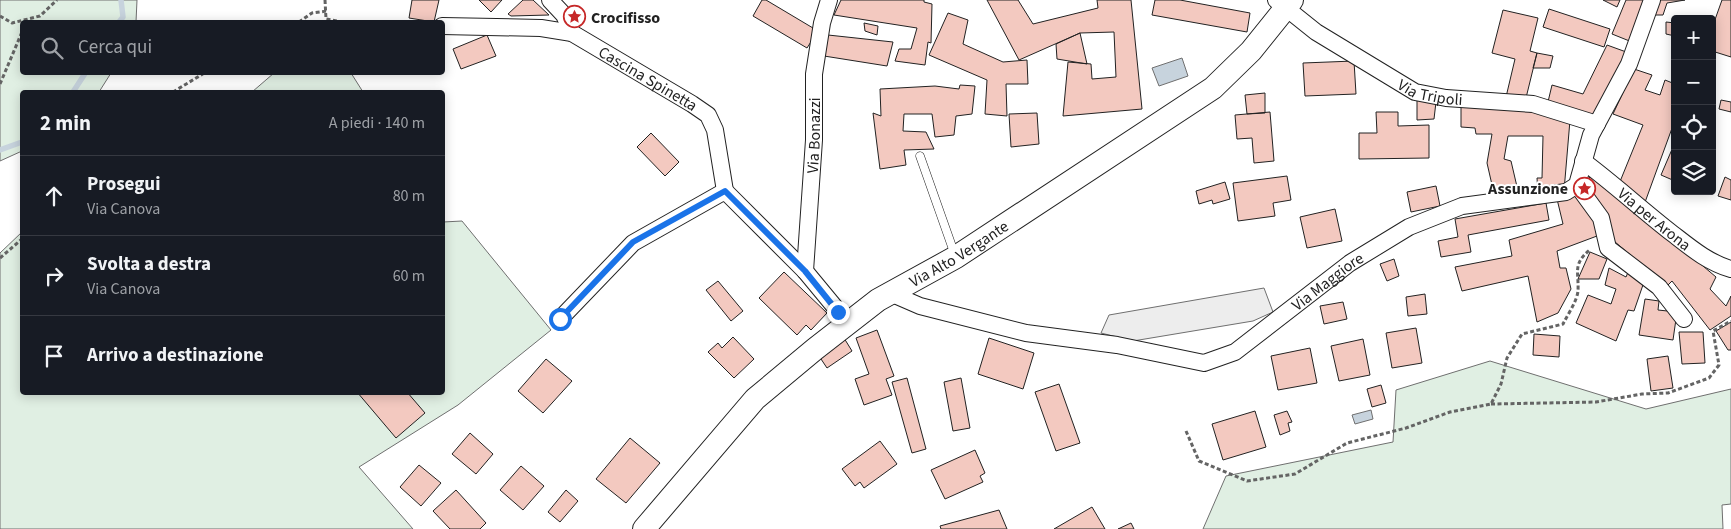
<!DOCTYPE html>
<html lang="it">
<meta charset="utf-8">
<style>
:root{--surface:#171b24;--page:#20242c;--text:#f1f3f6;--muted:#9ea1a6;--line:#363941}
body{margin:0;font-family:"Source Sans 3",sans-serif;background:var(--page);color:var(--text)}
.controls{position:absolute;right:15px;top:15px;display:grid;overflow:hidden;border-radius:5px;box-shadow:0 2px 12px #0003}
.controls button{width:45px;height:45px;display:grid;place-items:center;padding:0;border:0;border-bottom:1px solid var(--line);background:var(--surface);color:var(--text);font:25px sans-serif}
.stop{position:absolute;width:15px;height:15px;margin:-11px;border:4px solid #1a73e8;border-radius:50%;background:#fff}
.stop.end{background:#1a73e8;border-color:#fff;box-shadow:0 1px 5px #0008}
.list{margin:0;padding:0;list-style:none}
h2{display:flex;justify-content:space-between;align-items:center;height:65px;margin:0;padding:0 20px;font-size:21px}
h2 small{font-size:16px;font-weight:400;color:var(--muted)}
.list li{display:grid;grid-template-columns:32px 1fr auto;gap:15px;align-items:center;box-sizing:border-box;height:80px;padding:0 20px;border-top:1px solid var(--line)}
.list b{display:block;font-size:19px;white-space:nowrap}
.list p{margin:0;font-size:16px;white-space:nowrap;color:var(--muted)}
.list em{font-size:16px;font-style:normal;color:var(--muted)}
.icon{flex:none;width:28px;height:28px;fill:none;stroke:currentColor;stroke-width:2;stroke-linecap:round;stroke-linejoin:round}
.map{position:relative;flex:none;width:1731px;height:529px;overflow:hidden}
.search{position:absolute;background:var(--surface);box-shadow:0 2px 12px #0003;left:20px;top:20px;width:425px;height:55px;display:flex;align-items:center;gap:12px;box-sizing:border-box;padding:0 18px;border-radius:5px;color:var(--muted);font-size:19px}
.panel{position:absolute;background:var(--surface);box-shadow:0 2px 12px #0003;left:20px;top:90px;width:425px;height:305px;border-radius:5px}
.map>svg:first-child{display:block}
.green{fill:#e0efe3;stroke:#6f6f6f}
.parking{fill:#ededed;stroke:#6f6f6f}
.water{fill:#c7d3dd;stroke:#6f6f6f}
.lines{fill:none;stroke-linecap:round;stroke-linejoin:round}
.stream{stroke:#c7d3dd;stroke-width:5.5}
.building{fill:#f3c9c0;stroke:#222}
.lane-casing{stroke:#222;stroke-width:9}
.street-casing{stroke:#222;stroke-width:18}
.secondary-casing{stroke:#222;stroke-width:24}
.path{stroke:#646464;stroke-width:3;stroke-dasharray:4 2.5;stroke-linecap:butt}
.lane{stroke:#fff;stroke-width:8}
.street{stroke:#fff;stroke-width:16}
.secondary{stroke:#fff;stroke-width:22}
.route{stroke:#1a73e8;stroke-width:6}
.labels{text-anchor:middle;stroke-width:4;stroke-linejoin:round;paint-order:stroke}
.poi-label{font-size:16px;font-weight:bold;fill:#222;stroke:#fff;text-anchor:start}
.street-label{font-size:16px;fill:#222;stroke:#fff}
</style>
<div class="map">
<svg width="1731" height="529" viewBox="0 0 1731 529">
<rect width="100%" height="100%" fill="#fff"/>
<path class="green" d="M0,0h137l-1,22h-114v50l89,1 -12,19h-77v59l-22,10z
M274,73h77l12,19h-111z
M462,221l89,109 -93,75 -99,62 54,62h-413v-276l22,-21v160h420l1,-170z
M1490,361l156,48 85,-20v115l-9,1 1,24h-520l23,-53 167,-34 3,-52z"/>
<path class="parking" d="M1264,288l9,24 -20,9 -120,20 -32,-8 8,-18z"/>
<path class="water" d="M1182,58l6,18 -29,10 -7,-18z
M1371,410l2,9 -18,5 -3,-9z"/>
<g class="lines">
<path class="stream" d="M119,22l4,-5 -2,-17
M73,92l13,-20
M0,150l22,-8"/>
</g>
<path class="building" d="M412,0h27l-5,22 -25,-4z
M479,0h23l-11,12z
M523,0h10l16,15 -38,1 -3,-2z
M762,0h4l52,31 -11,17 -54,-32z
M841,0h83v2l8,2 -1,39 -3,-1 -3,23 -30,-4 4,-12h12l6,-21 -83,-13z
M987,0h31l15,24 65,-16 -1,-8h34l11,109 -79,7 5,-54 23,2 1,15 24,-2 -2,-45 -34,1 -61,27z
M1155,0h25l70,13 -3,19 -95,-17z
M1603,0h17l-3,7z
M1626,0h21l-15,42 -20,-8z
M1656,0h29l-18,3 -4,12h-12z
M1722,0h9v57l-19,-6v-23z
M1549,9l61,20 -6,18 -61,-20z
M1503,10l35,8 -8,33 7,2 -12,49 -19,-5 9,-38 -23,-6z
M948,13l20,7 -5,24 40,18 24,-2 1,24h-22l1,32 -22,-2 2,-34 -58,-25z
M1666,22l9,1v13l-9,-2z
M864,23l14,3 -1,9 -12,-4z
M1080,33l7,31 -30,-5 -1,-15z
M487,35l9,21 -35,13 -8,-20z
M828,35l65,7 -6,24 -63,-10z
M1607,45l22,8 -33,68 -49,-15 5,-21 31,9z
M1537,53l16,3 -3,12h-17z
M1354,61l2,33 -51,2 -2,-33z
M1634,69l18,6 -7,15 15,5 5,-15 10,4v36l-31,85 -25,-21 24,-59 -30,-11z
M960,85l15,1 -3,28 -16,2 -2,19 -19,2 -3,-23h-28l-1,17 23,1 8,17 -30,1 2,15 -26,4 -7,-56 8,3 -1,-27 55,-3 24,3z
M1265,93v20l-18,1 -2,-19z
M1417,100l19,2 -2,17 -17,1z
M1721,100l10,2v10l-12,-3z
M1461,102l85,12 24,6 -6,71 -26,3 -1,-16h5l1,-42h-35l-4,23 7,2 7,30 -23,7 -8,-35 5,-29h-16l-1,-6 -14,-1z
M1270,112l4,49 -20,2 -2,-25 -15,1 -2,-24z
M1376,112h22v14l31,-1v33l-70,1v-26h18z
M1037,113l2,31 -28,3 -2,-33z
M651,133l28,29 -14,14 -28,-29z
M1673,147h2v34l-14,-6z
M1593,173l123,104 -6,12 16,17 5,-10v20l-21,14 -38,-49 -5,5 -59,-50 -25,-50z
M1287,176l4,24 -18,3 2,13 -37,5 -5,-38z
M1725,177l6,3v20l-13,-4z
M1225,182l5,17 -17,5 -1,-4 -13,4 -3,-13z
M1436,186l4,20 -29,6 -4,-20z
M1579,192l26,41 -48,18 3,17h6l5,21 -13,24 -21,9 -9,-46 -66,15 -7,-24 57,-11 -3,-16 54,-16 -6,-25z
M1546,203l3,17 -81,15 3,17 -30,5 -3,-16 20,-4 -3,-18z
M1335,209l7,32 -35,7 -7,-31z
M1590,252l17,7 -8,20h-21z
M1394,259l5,17 -12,5 -7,-17z
M1609,268l17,9 3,-7 16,9 -11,32 -6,-1 -12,31 -40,-18 12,-28 23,9 5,-15 -11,-4z
M784,272l43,41 -16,17 -5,-5 -9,10 -38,-37z
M718,281l25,30 -12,10 -25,-31z
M1425,294l2,20 -19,2 -2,-19z
M1645,299l14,2 -1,9 19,2 -4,28 -34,-5z
M1343,302l4,17 -23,5 -4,-18z
M1731,322v28h-3l-12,-19z
M1416,328l6,35 -30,5 -6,-35z
M877,330l17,46 -8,3 6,16 -28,10 -9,-26 14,-5 -13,-36z
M1679,332h24l2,31 -23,1z
M1534,334l26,2 -1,21 -26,-2z
M733,337l21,22 -20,19 -26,-26 10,-9 4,5z
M844,338l8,13 -25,17 -8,-12z
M989,338l45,15 -11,36 -45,-15z
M1363,339l7,36 -31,6 -8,-35z
M1310,348l7,35 -39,7 -7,-34z
M1668,356l5,32 -22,3 -4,-32z
M546,359l26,22 -29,32 -25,-22z
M907,378l19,71 -14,4 -20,-71z
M961,378l9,50 -17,3 -9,-49z
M1059,384l21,59 -24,8 -21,-59z
M1381,385l5,18 -14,4 -5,-18z
M357,392h50l18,21 -29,25z
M1255,411l11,36 -43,13 -11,-36z
M1287,411l5,11 -4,1 2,8 -10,4 -6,-20z
M470,433l23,21 -17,20 -24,-20z
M630,438l30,25 -34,40 -30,-24z
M880,441l17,23 -33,24 -4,-6 -5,4 -13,-17z
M975,450l10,23 -5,3 3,6 -38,17 -14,-29z
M419,465l22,18 -20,23 -21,-19z
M521,466l23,20 -21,24 -23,-20z
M456,490l30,33 -6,6h-30l-17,-18z
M566,490l12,11 -18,21 -12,-10z
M1092,507l13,22h-51z
M999,510l8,19h-66l-1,-3z
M1131,523l3,6h-16z"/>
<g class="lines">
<defs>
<path id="lane" d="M920,156l35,99"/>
<g id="street">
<path d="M550,0l14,15 8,18"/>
<path id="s1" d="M1276,0l40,32 99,60 31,6 87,6 64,20"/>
<path id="s2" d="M442,26l99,2 31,5 120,71 16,11 7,15 10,61"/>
<path id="s3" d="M1583,161c31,23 59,49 90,73 18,14 36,29 58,35"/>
<path d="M1577,185l24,33 7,30 51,39 25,32"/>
<path id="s4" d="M805,271l9,-131v-66l8,-51 7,-23"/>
<path id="s5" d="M890,293l30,13 106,27 91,12 87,18 31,-11 115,-89 59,-36 53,-21 104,-14 11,-7 14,-50 38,-71 23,-64"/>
<path d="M560,319l73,-76 92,-52 80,80 43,52"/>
</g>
<g id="secondary">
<path id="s6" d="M644,529l111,-130 60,-50 63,-49 78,-43 257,-169 38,-37 41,-51"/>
</g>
</defs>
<use href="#lane" class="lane-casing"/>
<use href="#street" class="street-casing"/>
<use href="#secondary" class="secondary-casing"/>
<path class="path" d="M325,0l1,19 16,3
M0,16l12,7 28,-7 17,-16
M299,22l13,-9 15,-2
M0,84l22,-52
M173,92l33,-20
M0,258l22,-19
M1491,404l105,-2 46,-8 26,-1 41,-15 10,-13 -6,-34 18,-10
M1186,431l13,30 48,20 48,-7 52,-31 59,-15 44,-16 41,-8 10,-20 6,-26 15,-24 41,-10c5,-10 14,-23 15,-33 1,-20 -6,-27 13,-42"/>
<use href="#lane" class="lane"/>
<use href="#street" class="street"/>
<use href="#secondary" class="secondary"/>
</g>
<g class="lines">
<path class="route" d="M560,319l73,-77 92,-51 80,80 33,41"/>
</g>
<defs>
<symbol id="sight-ring" viewBox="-11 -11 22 22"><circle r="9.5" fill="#fff" stroke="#c62828" stroke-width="1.5"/><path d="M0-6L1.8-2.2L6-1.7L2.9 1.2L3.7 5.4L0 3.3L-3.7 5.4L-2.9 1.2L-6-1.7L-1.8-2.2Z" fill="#c62828"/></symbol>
</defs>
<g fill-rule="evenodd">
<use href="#sight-ring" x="562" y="4" width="25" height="25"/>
<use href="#sight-ring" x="1572" y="176" width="25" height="25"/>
</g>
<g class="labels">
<g class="poi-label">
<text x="591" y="23">Crocifisso</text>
<text x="1568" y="194" text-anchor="end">Assunzione</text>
</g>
<g class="street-label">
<text dy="6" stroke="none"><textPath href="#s2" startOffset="219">Cascina Spinetta</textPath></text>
<text dy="6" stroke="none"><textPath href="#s1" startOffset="182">Via Tripoli</textPath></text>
<text dy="6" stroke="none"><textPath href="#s4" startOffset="136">Via Bonazzi</textPath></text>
<text dy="6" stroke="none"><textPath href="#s3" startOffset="92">Via per Arona</textPath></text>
<text dy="6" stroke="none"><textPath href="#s6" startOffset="422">Via Alto Vergante</textPath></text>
<text dy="6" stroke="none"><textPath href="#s5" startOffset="472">Via Maggiore</textPath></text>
</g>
</g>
</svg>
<div class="controls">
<button>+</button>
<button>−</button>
<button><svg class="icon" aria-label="locate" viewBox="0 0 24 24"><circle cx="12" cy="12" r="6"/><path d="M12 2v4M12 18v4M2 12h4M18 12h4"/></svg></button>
<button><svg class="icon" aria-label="layers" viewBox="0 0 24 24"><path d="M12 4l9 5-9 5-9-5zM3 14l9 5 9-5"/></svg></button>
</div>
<div class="stop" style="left:560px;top:319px"></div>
<div class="stop end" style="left:838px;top:312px"></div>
<div class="search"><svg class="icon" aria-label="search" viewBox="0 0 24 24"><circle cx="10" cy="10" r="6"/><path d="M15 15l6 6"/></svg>Cerca qui</div>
<section class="panel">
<h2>2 min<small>A piedi · 140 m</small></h2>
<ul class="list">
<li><svg class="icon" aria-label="ahead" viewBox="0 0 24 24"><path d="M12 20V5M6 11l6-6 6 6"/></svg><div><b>Prosegui</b><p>Via Canova</p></div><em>80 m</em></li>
<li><svg class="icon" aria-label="right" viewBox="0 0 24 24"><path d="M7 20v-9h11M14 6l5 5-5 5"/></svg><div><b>Svolta a destra</b><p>Via Canova</p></div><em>60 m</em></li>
<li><svg class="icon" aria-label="arrive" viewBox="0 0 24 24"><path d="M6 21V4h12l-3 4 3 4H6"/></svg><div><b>Arrivo a destinazione</b></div></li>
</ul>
</section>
</div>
